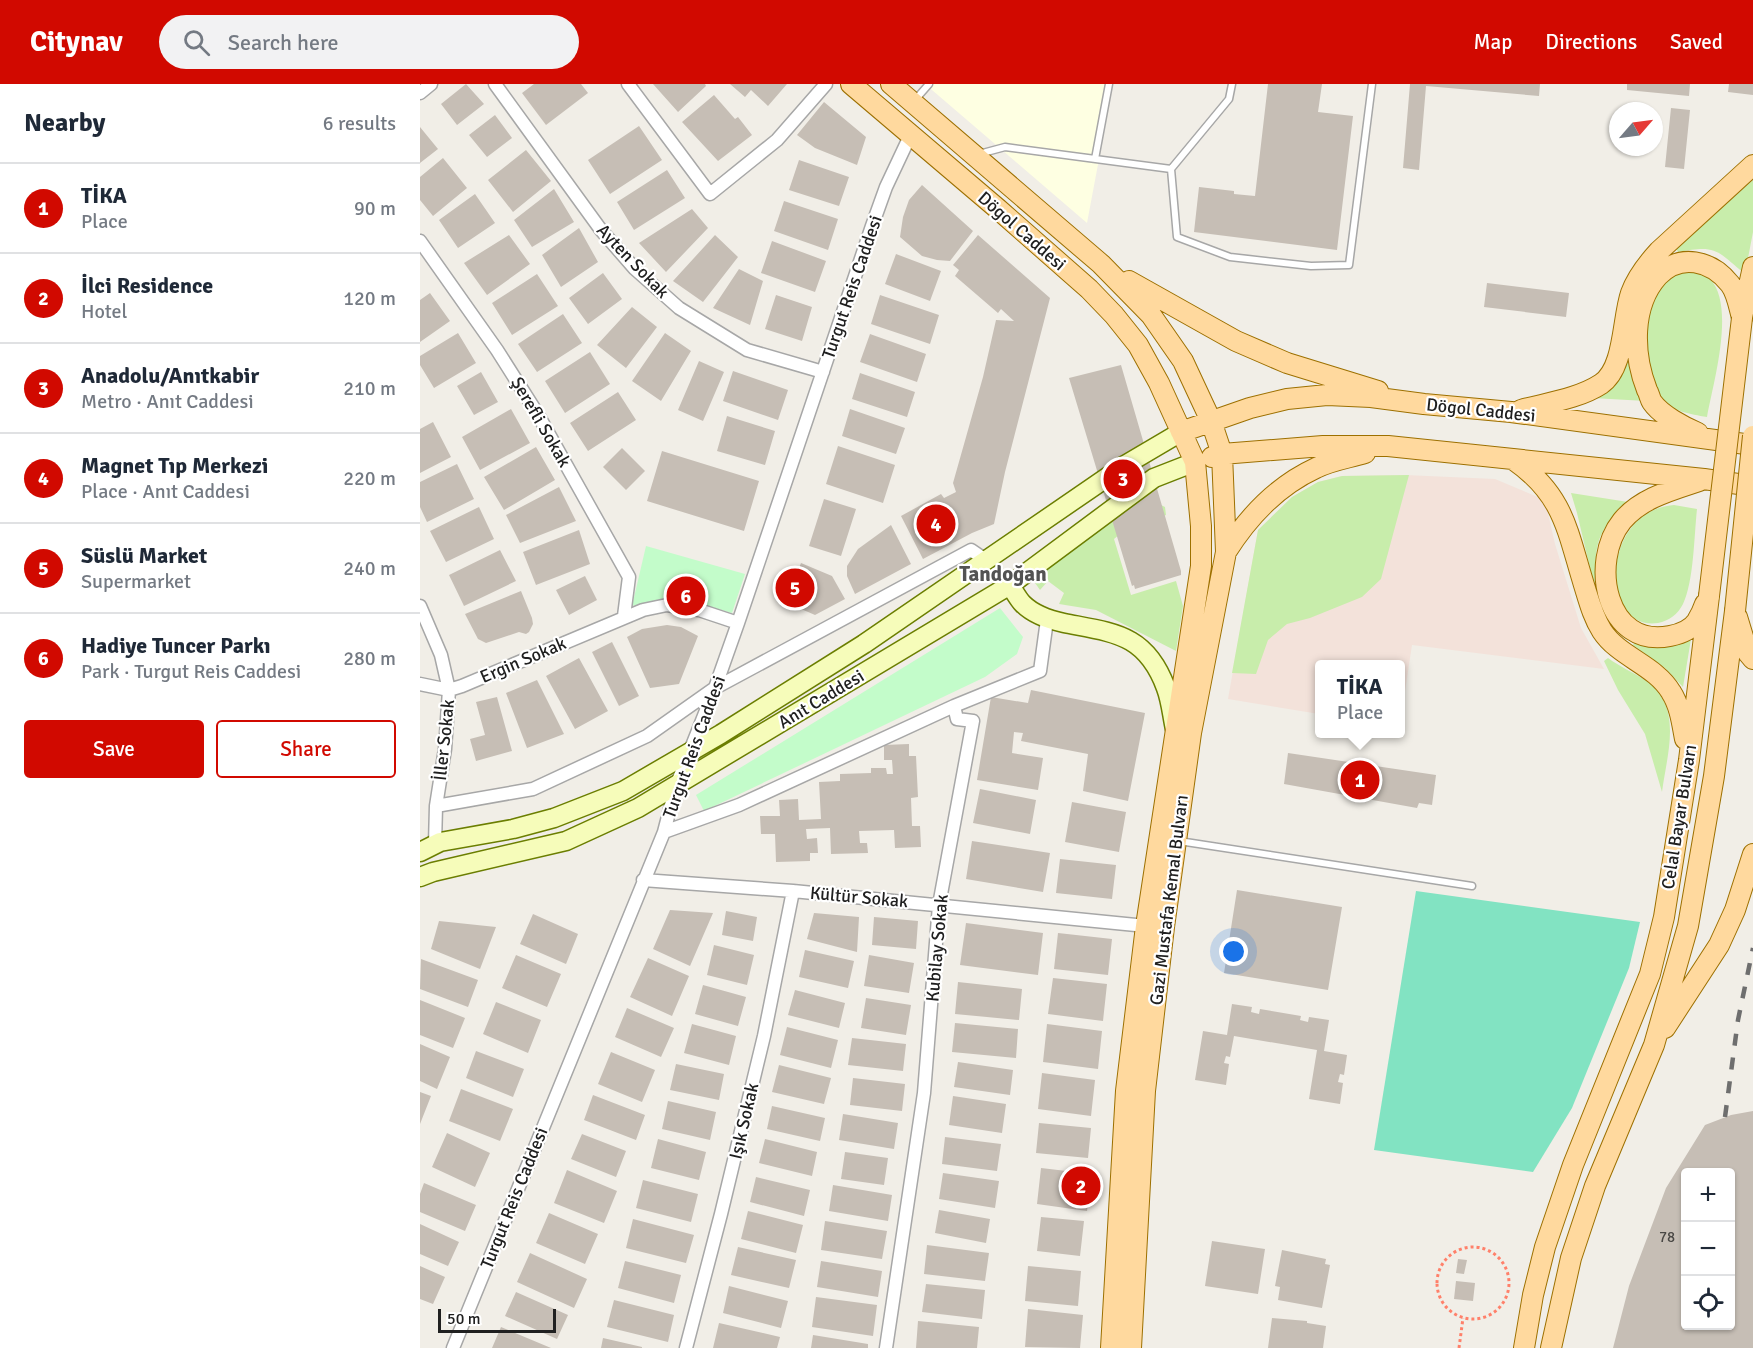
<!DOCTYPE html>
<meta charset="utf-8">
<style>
:root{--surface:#fff;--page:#f2f2f3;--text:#1f2937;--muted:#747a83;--line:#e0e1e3;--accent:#d10900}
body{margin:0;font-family:Signika,sans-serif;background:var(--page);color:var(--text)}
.controls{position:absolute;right:18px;bottom:18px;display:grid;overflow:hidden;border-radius:6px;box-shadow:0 2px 4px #0004}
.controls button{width:54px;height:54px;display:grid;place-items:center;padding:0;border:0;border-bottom:2px solid var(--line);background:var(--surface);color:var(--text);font:30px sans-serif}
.compass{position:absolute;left:1189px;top:18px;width:54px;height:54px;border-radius:50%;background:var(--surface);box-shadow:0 2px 4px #0004;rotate:62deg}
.scale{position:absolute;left:18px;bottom:15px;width:118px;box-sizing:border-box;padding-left:6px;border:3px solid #202020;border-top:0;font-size:16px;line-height:21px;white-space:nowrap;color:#202020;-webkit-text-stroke:4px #fff;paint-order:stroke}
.you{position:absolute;left:814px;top:868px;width:21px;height:21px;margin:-15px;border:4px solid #fff;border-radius:50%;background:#1a73e8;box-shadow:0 0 0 9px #1a73e833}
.badge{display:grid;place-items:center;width:39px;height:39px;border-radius:50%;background:var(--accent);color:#fff;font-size:20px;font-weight:700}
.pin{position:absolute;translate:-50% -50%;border:3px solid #fff;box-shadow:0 2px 6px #0006}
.popup{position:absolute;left:895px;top:576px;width:90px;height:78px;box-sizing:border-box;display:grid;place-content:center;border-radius:6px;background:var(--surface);filter:drop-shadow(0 2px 4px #0005);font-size:20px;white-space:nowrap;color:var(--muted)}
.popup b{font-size:22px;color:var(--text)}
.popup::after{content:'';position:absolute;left:50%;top:100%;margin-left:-12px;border:12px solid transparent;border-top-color:var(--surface)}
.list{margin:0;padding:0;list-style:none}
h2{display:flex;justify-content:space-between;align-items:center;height:78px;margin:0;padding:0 24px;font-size:26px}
h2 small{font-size:20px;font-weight:400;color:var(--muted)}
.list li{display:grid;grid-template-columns:39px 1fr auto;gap:18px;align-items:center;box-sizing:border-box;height:90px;padding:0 24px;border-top:2px solid var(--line)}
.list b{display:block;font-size:22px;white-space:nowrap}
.list p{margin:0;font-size:20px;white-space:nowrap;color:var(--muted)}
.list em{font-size:20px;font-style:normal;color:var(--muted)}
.actions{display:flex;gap:12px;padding:18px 24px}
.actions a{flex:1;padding:14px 0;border:2px solid var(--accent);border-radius:6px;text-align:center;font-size:21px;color:var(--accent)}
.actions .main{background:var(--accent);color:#fff}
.icon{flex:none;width:33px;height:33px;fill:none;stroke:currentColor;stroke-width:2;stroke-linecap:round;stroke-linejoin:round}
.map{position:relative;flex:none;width:1333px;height:1264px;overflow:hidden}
header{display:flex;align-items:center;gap:36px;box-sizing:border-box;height:84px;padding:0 30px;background:var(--accent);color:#fff}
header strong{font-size:28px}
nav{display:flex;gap:33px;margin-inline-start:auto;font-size:21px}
.search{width:420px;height:54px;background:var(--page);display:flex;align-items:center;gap:15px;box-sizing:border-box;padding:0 21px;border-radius:33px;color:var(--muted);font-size:22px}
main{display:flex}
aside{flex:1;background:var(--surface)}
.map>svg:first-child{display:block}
.education{fill:#feffe2}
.military{fill:#f3e2da}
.grass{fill:#c8edab}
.park{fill:#c3fcca}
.pitch{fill:#82e3c2}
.building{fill:#c6beb5;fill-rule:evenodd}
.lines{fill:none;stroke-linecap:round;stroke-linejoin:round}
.lane-casing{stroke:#a7a7a7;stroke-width:9}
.street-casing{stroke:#a7a7a7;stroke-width:15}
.secondary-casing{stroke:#6b7e01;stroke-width:21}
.primary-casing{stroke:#9d7000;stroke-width:22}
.path{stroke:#ff806a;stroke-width:3;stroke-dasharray:3 3;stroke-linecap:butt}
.lane{stroke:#fff;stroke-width:6}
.street{stroke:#fff;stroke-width:12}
.secondary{stroke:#f6fcba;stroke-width:18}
.primary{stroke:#ffd99e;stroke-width:20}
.rail{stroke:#6e6e6e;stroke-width:4.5;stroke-dasharray:12 12;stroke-linecap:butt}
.primary-bridge-casing{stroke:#9d7000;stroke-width:22;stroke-linecap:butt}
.primary-bridge{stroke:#ffd99e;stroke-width:20}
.labels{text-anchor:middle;stroke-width:4.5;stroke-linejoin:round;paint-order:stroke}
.number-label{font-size:15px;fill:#4a4845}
.street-label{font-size:18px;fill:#202020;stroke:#fff}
.quarter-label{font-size:21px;font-weight:bold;fill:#535353;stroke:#fff}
</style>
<header>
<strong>Citynav</strong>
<div class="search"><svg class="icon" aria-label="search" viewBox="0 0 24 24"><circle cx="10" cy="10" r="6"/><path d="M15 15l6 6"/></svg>Search here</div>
<nav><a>Map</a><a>Directions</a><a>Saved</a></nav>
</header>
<main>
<aside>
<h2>Nearby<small>6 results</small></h2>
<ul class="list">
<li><span class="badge">1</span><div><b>TİKA</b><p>Place</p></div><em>90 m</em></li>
<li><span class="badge">2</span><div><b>İlci Residence</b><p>Hotel</p></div><em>120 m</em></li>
<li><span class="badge">3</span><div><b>Anadolu/Anıtkabir</b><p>Metro · Anıt Caddesi</p></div><em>210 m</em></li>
<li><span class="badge">4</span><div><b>Magnet Tıp Merkezi</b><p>Place · Anıt Caddesi</p></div><em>220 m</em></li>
<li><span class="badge">5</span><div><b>Süslü Market</b><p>Supermarket</p></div><em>240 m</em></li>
<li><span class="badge">6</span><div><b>Hadiye Tuncer Parkı</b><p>Park · Turgut Reis Caddesi</p></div><em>280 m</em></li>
</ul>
<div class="actions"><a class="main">Save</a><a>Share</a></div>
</aside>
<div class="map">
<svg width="1333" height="1264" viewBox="0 0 1333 1264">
<rect width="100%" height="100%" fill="#f1eee7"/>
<path class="education" d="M505,0h188l-26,139z"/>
<path class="military" d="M985,391l90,4 50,21 10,44 26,84 23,41 -192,-24 -11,73 -1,-54h-80l-1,50 -91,-15 30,-169 34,-33 26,-15 24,-6z"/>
<path class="grass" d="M1333,96v52l-8,42c-29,-24 -28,-29 -67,-22l-2,-4z
M1269,184c7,3 16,6 21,11 26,27 3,105 -3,138 -17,-3 -34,-5 -46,-19 -9,-10 -10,-21 -12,-34 -2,-7 -4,-15 -4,-23 -1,-28 15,-66 44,-73z
M1205,277h5l16,40 -54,-3z
M989,391l-28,104 -19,18 -52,21 -23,6 -19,16 -12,34 -24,-1 26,-143 34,-33 26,-15 24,-6z
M1151,409l57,9c-30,28 -34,40 -32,81l-2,2 -17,-72z
M729,415l16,8 1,8 -46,19 -6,5 17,56 45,-14 7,25 -7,45 -80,-41 -37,-6 5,-11 -16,-12 -8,9 -7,-10 100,-76z
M1254,421l23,4c-3,27 -3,72 -14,95 -5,10 -14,17 -25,19 -58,9 -59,-112 16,-118z
M1271,555l-8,48 -18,-19 -32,-23 2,-3c21,6 36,5 56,-3z
M1188,574c12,9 25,14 37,22 39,26 22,73 17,112l-17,-58 -27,-44 -14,-29z"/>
<path class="park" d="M226,462l99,28 -13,39 -38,-11 -29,-4 -33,8z
M580,524l23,29 -6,17 -32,23 -281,134 -8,-16z"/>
<path class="pitch" d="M996,807l224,31 -11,46 -57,140 -39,64 -159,-22z"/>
<path class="building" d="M46,0l18,20 -27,21 -16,-21z
M114,0h47l7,9 -42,32 -24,-32z
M233,0h52l1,2 -28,26z
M310,0h57l-19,22 -17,-16 -6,7z
M848,0h54l-4,28 35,4 -16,134 -143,-18 5,-45 35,4v3l21,2z
M990,0h130l-1,12 -113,-10 -7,84 -16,-2z
M1207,0h63l-1,12 -62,-6z
M1309,0h24v11l-25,-3z
M294,11l21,24 3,-2 14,18 -34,26 -36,-39z
M404,18l42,35 -9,28 -42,-17 -18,-13z
M1251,24l19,2 -6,59 -19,-2z
M75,31l17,23 -25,19 -18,-22z
M219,42l23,34 -52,34 -22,-34z
M0,43l18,22 -18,14z
M106,66l25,31 -38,31 -25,-32z
M23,74l24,30 -34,28 -13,-16v-23z
M379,76l50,17 -10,29 -50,-16z
M247,86l18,28 -51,32 -17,-28z
M502,101l51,46 -23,30 -13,-1 -15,-4 -22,-19 3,-20 6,-17z
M134,105l20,33 -42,25 -18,-27z
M55,110l20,29 -37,25 -19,-28z
M364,117l54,18 -10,31 -54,-19z
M272,125l16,19 -42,44 -27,-29z
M159,144l19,34 -37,25 -19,-32z
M89,151l21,29 -43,31 -23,-32z
M295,151l23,22 -35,45 -30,-21z
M558,151l72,63 -45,174 -11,52 -22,9 -49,26 -22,-43 40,-22 3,4 12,-6 -3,-9 30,-106 13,-57 18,1 -13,-12 -3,4 -43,-37 4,-6 -6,-5z
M352,157l54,20 -11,31 -54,-19z
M476,170l45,17 -11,30 -45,-17z
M319,185l24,12 -13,44 -37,-17z
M183,189l19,26 -34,25 -19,-26z
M117,190l21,32 -46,29 -20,-32z
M1067,199l82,10 -3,24 -82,-10z
M10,209l20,28 -30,21v-42z
M356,211l36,12 -10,34 -37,-12z
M460,211l59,20 -9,29 -59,-20z
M212,223l25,20 -31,41 -29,-23z
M143,230l19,29 -45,29 -19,-28z
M38,249l18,30 -42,25 -14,-23v-9z
M245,249l26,18 -30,50 -29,-20z
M450,250l56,20 -9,28 -57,-20z
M170,268l20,32 -45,29 -20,-32z
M279,277l25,11 -21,49 -25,-11z
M701,281l60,206v4l-46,14 -1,-4 -2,1 -63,-208z
M313,287l55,19 -10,30 -55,-19z
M61,288l17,30 -24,13 -17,-29z
M440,289l55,19 -8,25 -55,-18z
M198,308l18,28 -48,31 -18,-28z
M91,325l19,34 -50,27 -18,-33z
M430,325l55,19 -9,26 -54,-18z
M307,332l48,15 -10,34 -48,-14z
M13,338l18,35 -31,16v-44z
M418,362l57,19 -12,38 -57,-19z
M116,363l19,33 -51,30 -20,-33z
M202,364l23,23 -19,19 -23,-23z
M242,367l97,30 -15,50 -97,-30z
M37,380l17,35 -47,23 -7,-15v-25z
M139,403l17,34 -56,22 -14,-28z
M404,415l32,10 -15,47 -32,-10z
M59,423l15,32 -48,23 -16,-31z
M471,441l20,39 -56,30 -8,-18v-10l11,-17z
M159,446l11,34 -54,21 -13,-33z
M80,466l16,31 -52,25 -15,-31z
M381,479l31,13 13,23 -30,16 -30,-13z
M165,492l12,24 -28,15 -13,-25z
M101,507l11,27 1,6 -4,8 -3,2 -7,-2 -33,11 -8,-4 -13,-25z
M247,541l14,2 17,9 -19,48 -29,4 -23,-51 15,-8z
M192,558l27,54 -20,10 -27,-54z
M159,574l29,53 -33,18 -29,-53z
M117,596l27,54 -37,14 -21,-55z
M611,606l114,23 -17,88 -45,-10 5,-37 -67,-13 2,-8 -9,-1 -2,21 31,5 -5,32 -61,-10 14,-83 37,6z
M77,613l15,54 -36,10 -6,-22 15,-4 -9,-33z
M489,660v12h7l2,41 -7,1 1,28h8l1,21 -26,1 -1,-18 -35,1 1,12h7l1,10 -37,1 -1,-26 -24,1 1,10 10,-1 1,15h-8v8l-34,1 -1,-28h-14l-1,-18h20l-1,-16 19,-1 1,21 22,-1 -2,-37 21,-1v-7l31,-1v-5h15l1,6h6l-1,-14h-8v-15z
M868,669l148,22 -4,30 -13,-2 -2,5 -133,-24z
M560,705l56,11 -6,34 -57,-11z
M652,718l54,10 -7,40 -54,-10z
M552,757l78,12 -7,39 -77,-13z
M640,775l56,6 -4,34 -56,-6z
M817,806l105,17 -14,83 -104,-17z
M250,826l43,3 -23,53 -37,-17z
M306,827l31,6 -4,24 -31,-6z
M394,829l45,4 -2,35 -50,-13z
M113,830l45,20 -12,30 -46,-20z
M454,833l44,4 -2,28 -44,-4z
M19,837l57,6 -16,42 -49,-20z
M546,839l77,10 -5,42 -78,-10z
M638,849l54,6 -4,36 -54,-6z
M294,861l40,10 -7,30 -40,-10z
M385,866l49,11 -6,27 -49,-11z
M96,871l45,19 -14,33 -45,-19z
M449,871l45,8 -5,30 -45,-7z
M228,874l41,18 -17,40 -42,-19z
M1,875l57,21 -10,27 -48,-18z
M633,894l54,6 -4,37 -55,-7z
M538,898l64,7 -3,31 -64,-6z
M283,901l43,12 -8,29 -43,-12z
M375,906l50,13 -6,25 -51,-13z
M446,914l45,7 -5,30 -45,-7z
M0,916l45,18 -12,30 -33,-13z
M76,918l45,18 -13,33 -45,-19z
M812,920l20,3 -1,5 8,2 1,-5 41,7 -1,4 8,2 1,-5 20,3 -5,31 23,4 -3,20 -4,-1 -2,8 5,1 -3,21 -31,-5 8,-49 -83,-14 -4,21 -4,-1 -2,7 5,1 -3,21 -31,-5 8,-49 24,4z
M207,924l47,20 -13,29 -46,-20z
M535,939l63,6 -2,29 -64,-6z
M272,940l44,12 -7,29 -45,-12z
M627,940l55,7 -4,38 -55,-7z
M367,943l51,13 -7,28 -51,-13z
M432,954l54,6 -3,27 -55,-6z
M0,960l30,13 -13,32 -17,-8z
M56,967l48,18 -11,28 -47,-19z
M191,968l44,18 -13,32 -44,-18z
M538,978l55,8 -3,25 -56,-8z
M256,980l48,10 -5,26 -49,-10z
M359,981l52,13 -7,26 -52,-12z
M622,989l53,7 -4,36 -53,-7z
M433,994l52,6 -3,27 -52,-6z
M41,1005l52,20 -13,32 -51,-20z
M0,1008l11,4 -11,28z
M173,1011l52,20 -9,25 -52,-20z
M533,1012l53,8 -4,29 -53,-8z
M248,1017l48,11 -6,28 -48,-11z
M352,1022l53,12 -5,23 -53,-12z
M1333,1027v237h-140l16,-62 37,-98 39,-63 26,-10zM1266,1088h44v154h-44z
M423,1030l55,9 -4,26 -55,-9z
M619,1039l52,5 -3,30 -52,-5z
M27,1049l43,20 -15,34 -43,-20z
M162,1050l44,17 -10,26 -45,-18z
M525,1053l56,7 -4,27 -55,-7z
M238,1055l48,13 -7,28 -48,-12z
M345,1055l52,13 -5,24 -53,-13z
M425,1068l43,6 -4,27 -43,-6z
M621,1084l51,6 -5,37 -50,-7z
M147,1086l50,21 -13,32 -50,-20z
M523,1089l56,8 -4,27 -56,-9z
M336,1093l54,13 -6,26 -54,-14z
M223,1096l55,14 -7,28 -55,-14z
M4,1099l52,22 -11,26 -45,-19v-18z
M413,1101l59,10 -4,26 -59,-10z
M519,1126l51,9 -4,24 -51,-10z
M328,1127l55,14 -7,28 -55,-14z
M129,1129l49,21 -13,30 -49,-21z
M621,1133l43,4 -4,35 -43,-5z
M213,1135l61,16 -8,28 -60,-15z
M405,1137l62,10 -5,28 -61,-9z
M0,1140l39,18 -11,24 -28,-12z
M792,1157l53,8 -7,45 -53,-8z
M507,1161l62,8 -4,28 -61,-7z
M318,1163l58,13 -7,28 -58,-13z
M862,1166l44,9 -1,5 5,1 -8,43 -44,-8 2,-13 -5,-1z
M110,1169l57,26 -13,29 -57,-26z
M1038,1175l9,1 -3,14 -8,-1z
M205,1177l56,14 -7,28 -56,-15z
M401,1177l61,10 -4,26 -61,-10z
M0,1182l25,11 -12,27 -13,-5z
M608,1182l53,5 -3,35 -53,-5z
M1036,1197l19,2 -2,18 -19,-2z
M506,1200l59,6 -3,29 -60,-7z
M309,1202l59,15 -7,27 -58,-15z
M96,1208l52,23 -11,24 -52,-23z
M396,1213l61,8 -4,31 -61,-9z
M194,1216l60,15 -6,27 -61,-15z
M608,1225l55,6 -3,33 -55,-1z
M852,1234l35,3v2l19,3 -3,22h-55z
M498,1237l61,6 -2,21h-61z
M299,1239l61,14 -3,11h-64z
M81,1243l50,21h-59z
M393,1251l55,9v4h-57z
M183,1254l39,9v1h-41z"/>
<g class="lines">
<defs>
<path id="lane" d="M812,0l-3,15 -58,70 6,68 53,20 81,9 38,-1 23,-181
M495,16l14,-16
M559,70l26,-7 166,22
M675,75l14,-75
M759,757l293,45"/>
<path id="street" d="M75,0l106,146 34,39 44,39 68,42 76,22
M208,0l82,110 67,-54 49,-56
M0,9l11,-9
M0,157l77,109 40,63 92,164 -5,39
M0,522l21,49 8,35 -4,59 -9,57 -1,38
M0,600l29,6 13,-4 181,-76 24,-5 32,5 39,13
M16,722l97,-17 114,-53 68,-48 256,-138 16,11
M244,748l75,-27 215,-99
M223,796l150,11 353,35
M33,1264l211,-516 12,-46 39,-98 23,-65 134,-397 14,-39 24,-51
M266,1264l35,-134 43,-178 29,-145
M466,1264l38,-255 15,-188 34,-184 -16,-2 -3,-13 86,-35 7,-51"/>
<path id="secondary" d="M590,501c4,6 8,14 13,19 11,11 27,16 41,19 51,10 82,11 102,65 5,13 6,28 9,41
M0,768l20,-10 73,-13 41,-11 69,-27 98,-57 143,-90 261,-179 56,-33
M0,793l13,-5 133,-31 72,-33 372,-223 144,-107 41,-16"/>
<path id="primary" d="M431,0l147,125 91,80 25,26 24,30 21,38 36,79 6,64v40l-55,360 -20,165 -15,257
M471,0l210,180 50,51 32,46 28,60 11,33 4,98 -35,181 -27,194 -19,164 -14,257
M709,197l107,60 51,22 91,28
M1322,233l11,-50
M1101,326c25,-7 57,-11 80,-26 24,-16 21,-65 30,-91 6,-16 16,-29 28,-42l94,-86
M761,348l69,-24 37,-9 40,-4 44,2 53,7 87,8 242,33
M1278,349c-14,-6 -37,-18 -46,-31 -2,-3 -3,-9 -5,-12 -14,-36 -16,-84 11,-114 22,-23 53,-16 72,8 7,9 9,23 12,34
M792,373l10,-3 101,-8h65l316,33 49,7
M1094,376c50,35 53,70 70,125 5,16 9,32 18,46 17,26 53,34 69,61 9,14 11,31 14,47
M1279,397c-27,9 -58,17 -77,40 -33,41 -16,128 48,115 10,-2 21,-6 27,-15 3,-5 6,-11 8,-17
M806,468c22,-35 51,-66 90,-84 16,-8 33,-10 49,-15
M1317,533l11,36 5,6
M1245,944l54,-83 16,-35 18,-56
M1104,1264l9,-53 12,-48 28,-82 77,-191 14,-57 25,-157 20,-164
M1131,1264l20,-90 24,-72 59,-141 34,-119 26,-150 21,-165"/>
</defs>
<use href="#lane" class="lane-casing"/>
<use href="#street" class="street-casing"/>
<use href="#secondary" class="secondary-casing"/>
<use href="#primary" class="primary-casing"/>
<path class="path" d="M1017 1199a36 36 0 1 1 72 0a36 36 0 1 1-72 0Z
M1039,1264l4,-30"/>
<use href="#lane" class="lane"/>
<use href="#street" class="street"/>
<use href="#secondary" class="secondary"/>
<use href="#primary" class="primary"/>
<path class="rail" d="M1305,1033l13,-97 15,-72"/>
<defs>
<path id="primary-bridge" d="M1289,512l33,-278
M1315,527l18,-175"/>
</defs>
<use href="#primary-bridge" class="primary-bridge-casing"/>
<use href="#primary-bridge" class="primary-bridge"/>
</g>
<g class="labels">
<g class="number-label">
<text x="1247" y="1158">78</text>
</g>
<g class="street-label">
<text transform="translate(602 147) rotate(41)" y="6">Dögol Caddesi</text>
<text transform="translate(213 177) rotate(46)" y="6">Ayten Sokak</text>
<text transform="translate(432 203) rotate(-71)" y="6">Turgut Reis Caddesi</text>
<text transform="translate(1061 326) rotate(6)" y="6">Dögol Caddesi</text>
<text transform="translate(121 338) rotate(60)" y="6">Şerefli Sokak</text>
<text transform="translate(103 576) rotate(-23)" y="6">Ergin Sokak</text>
<text transform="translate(401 615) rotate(-31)" y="6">Anıt Caddesi</text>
<text transform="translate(24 656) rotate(-84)" y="6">İller Sokak</text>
<text transform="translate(274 663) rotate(-70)" y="6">Turgut Reis Caddesi</text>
<text transform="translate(1259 733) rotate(-81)" y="6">Celal Bayar Bulvarı</text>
<text transform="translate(439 813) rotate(5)" y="6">Kültür Sokak</text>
<text transform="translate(749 816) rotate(-83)" y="6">Gazi Mustafa Kemal Bulvarı</text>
<text transform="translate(517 864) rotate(-85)" y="6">Kubilay Sokak</text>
<text transform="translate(324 1037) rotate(-77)" y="6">Işık Sokak</text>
<text transform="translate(94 1114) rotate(-68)" y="6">Turgut Reis Caddesi</text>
</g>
<g class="quarter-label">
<text x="583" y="497">Tandoğan</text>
</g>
</g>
</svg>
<div class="controls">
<button>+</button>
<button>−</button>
<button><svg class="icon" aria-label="locate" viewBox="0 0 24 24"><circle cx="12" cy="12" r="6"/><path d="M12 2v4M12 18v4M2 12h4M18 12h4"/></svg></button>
</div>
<svg class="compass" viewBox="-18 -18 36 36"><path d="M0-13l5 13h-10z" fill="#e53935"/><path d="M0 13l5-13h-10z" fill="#747a83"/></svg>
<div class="scale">50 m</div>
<div class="you"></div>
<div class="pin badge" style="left:940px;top:696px">1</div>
<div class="popup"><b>TİKA</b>Place</div>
<div class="pin badge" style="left:661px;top:1102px">2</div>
<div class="pin badge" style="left:703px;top:395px">3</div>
<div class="pin badge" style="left:516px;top:440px">4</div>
<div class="pin badge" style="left:375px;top:504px">5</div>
<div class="pin badge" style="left:266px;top:512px">6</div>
</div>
</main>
